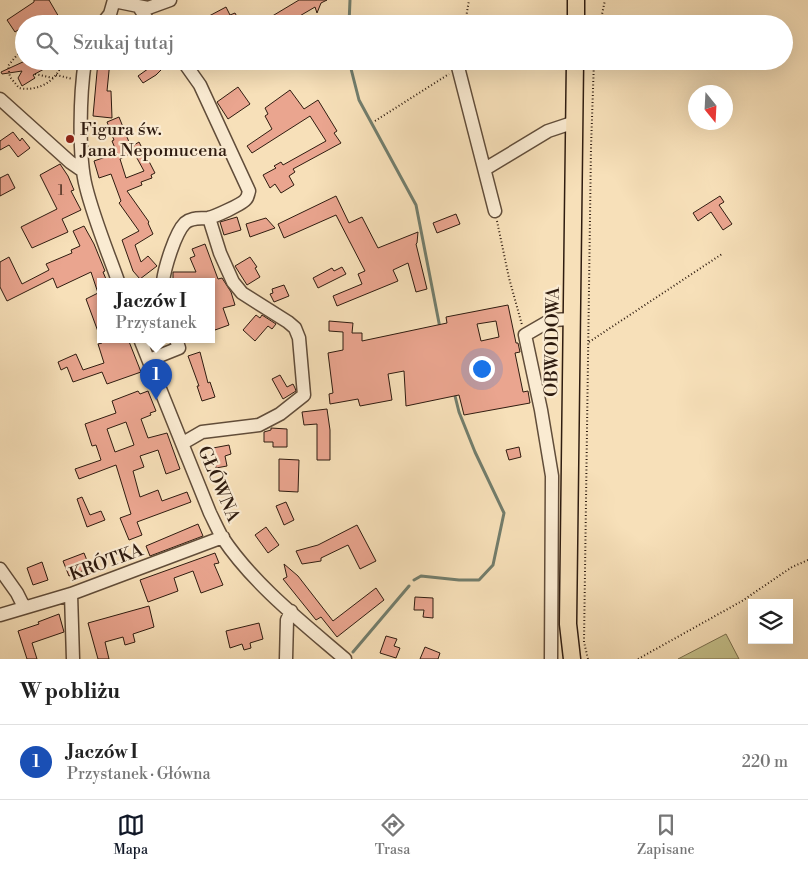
<!DOCTYPE html>
<html lang="pl">
<meta charset="utf-8">
<style>
:root{--surface:#fff;--page:#f6f6f6;--text:#222;--muted:#767676;--line:#e0e0e0;--accent:#111827}
body{margin:0;font-family:"Libre Bodoni",serif;background:var(--page);color:var(--text)}
.controls{position:absolute;right:15px;bottom:15px;display:grid;overflow:hidden;border-radius:0px;box-shadow:0 5px 20px #0002}
.controls button{width:45px;height:45px;display:grid;place-items:center;padding:0;border:0;border-bottom:1px solid var(--line);background:var(--surface);color:var(--text);font:25px sans-serif}
.compass{position:absolute;left:688px;top:85px;width:45px;height:45px;border-radius:50%;background:var(--surface);box-shadow:0 5px 20px #0002;rotate:162deg}
.you{position:absolute;left:481px;top:368px;width:18px;height:18px;margin:-12px;border:4px solid #fff;border-radius:50%;background:#1a73e8;box-shadow:0 0 0 8px #1a73e833}
.badge{display:grid;place-items:center;width:32px;height:32px;border-radius:50%;background:var(--accent);color:#fff;font-size:16px;font-weight:700}
.pin{position:absolute;translate:-50% -41px;filter:drop-shadow(0 1px 2px #0008)}
.pin::after{content:'';position:absolute;top:26px;width:18px;height:15px;background:inherit;clip-path:polygon(0 0,100% 0,50% 100%)}
.popup{position:absolute;left:97px;top:278px;width:118px;height:65px;box-sizing:border-box;display:grid;place-content:center;border-radius:0px;background:var(--surface);filter:drop-shadow(0 1px 4px #0005);font-size:16px;white-space:nowrap;color:var(--muted)}
.popup b{font-size:19px;color:var(--text)}
.popup::after{content:'';position:absolute;left:50%;top:100%;margin-left:-10px;border:10px solid transparent;border-top-color:var(--surface)}
.list{margin:0;padding:0;list-style:none}
h2{display:flex;justify-content:space-between;align-items:center;height:65px;margin:0;padding:0 20px;font-size:21px}
h2 small{font-size:16px;font-weight:400;color:var(--muted)}
.list li{display:grid;grid-template-columns:32px 1fr auto;gap:15px;align-items:center;box-sizing:border-box;height:75px;padding:0 20px;border-top:1px solid var(--line)}
.list b{display:block;font-size:19px;white-space:nowrap}
.list p{margin:0;font-size:16px;white-space:nowrap;color:var(--muted)}
.list em{font-size:16px;font-style:normal;color:var(--muted)}
.icon{flex:none;width:28px;height:28px;fill:none;stroke:currentColor;stroke-width:2;stroke-linecap:round;stroke-linejoin:round}
.map{position:relative;flex:none;width:808px;height:659px;overflow:hidden}
.search{position:absolute;background:var(--surface);box-shadow:0 5px 20px #0002;left:15px;right:15px;top:15px;height:55px;display:flex;align-items:center;gap:12px;box-sizing:border-box;padding:0 18px;border-radius:28px;color:var(--muted);font-size:19px}
.sheet{height:140px;background:var(--surface)}
nav{display:flex;justify-content:space-around;align-items:center;box-sizing:border-box;height:70px;border-top:1px solid var(--line);background:var(--surface);font-size:14px;color:var(--muted)}
nav a{display:grid;justify-items:center;gap:2px}
nav .on{color:var(--accent)}
.map>svg:first-child{display:block}
.green{fill:#c4c08a;stroke:#7a6e4d}
.lines{fill:none;stroke-linecap:round;stroke-linejoin:round}
.stream{stroke:#727d6c;stroke-width:3}
.building{fill:#eaa58f;stroke:#2f1c10;fill-rule:evenodd}
.minor-casing{stroke:#614d3a;stroke-width:15}
.major-casing{stroke:#2f1c10;stroke-width:19}
.path{stroke:#2f1c10;stroke-width:2;stroke-dasharray:1 2.5;stroke-linecap:butt}
.minor{stroke:#faebd2;stroke-width:12}
.major{stroke:#f7e0b9;stroke-width:16}
.poi-dot{fill:#8f2418;stroke:#faebd2;stroke-width:2}
.labels{text-anchor:middle;stroke-width:4.5;stroke-linejoin:round;paint-order:stroke}
.number-label{font-size:15px;fill:#5e3e30}
.poi-label{font-size:18px;fill:#2f1c10;stroke:#faebd2;text-anchor:start}
.street-label{font-size:18px;fill:#2f1c10;stroke:#faebd2}
</style>
<div class="map">
<svg width="808" height="659" viewBox="0 0 808 659">
<rect width="100%" height="100%" fill="#f7e0b9"/>
<filter id="stains"><feTurbulence type="fractalNoise" baseFrequency=".004" numOctaves="4"/><feColorMatrix values="0 0 0 0 .2 0 0 0 0 .09 0 0 0 0 .02 0 0 0 .5 -.17"/></filter>
<radialGradient id="worn" r=".72"><stop offset=".6" stop-color="#630" stop-opacity="0"/><stop offset="1" stop-color="#630" stop-opacity=".3"/></radialGradient>
<path class="green" d="M726,634l13,25h-61z"/>
<g class="lines">
<path class="stream" d="M349,24l1,-24
M349,61l10,39 57,105 24,123
M414,580l7,-4 38,4h20l14,-15 11,-52 -29,-61 -16,-40 -5,-20
M353,652l56,-66"/>
</g>
<path class="building" d="M34,0h15l14,24h-17l-3,-5 -7,5h-12v2l-9,6 -8,-12 27,-18z
M299,0h28l-6,3 -4,10 -2,-6 -29,17h-27z
M226,7l4,8 5,-2 6,11h-47z
M25,61h18l3,7 -13,7 2,3 -13,8 -4,-8 4,-7 -20,3 -1,-2z
M98,61h12l-3,30h4l1,27 -19,-2z
M159,61h11l-14,14 -13,8 -5,-7z
M238,87l12,17 -22,15 -11,-17z
M290,90l14,19 14,-9 19,31 -3,2 7,10 -48,26 2,3 -6,4 5,9 -13,8 -6,-9 -5,4 -7,-13 13,-7 -2,-2 7,-4 2,3 43,-24 -16,-25 -58,37 -5,-7 25,-17 -7,-13 3,-2 -3,-6z
M119,117l12,30 8,-5 16,31 -4,2 1,3 -11,4 1,3 -15,6 22,31 -1,1 5,11 -18,11 6,17 7,-6 9,10 -17,13 -7,-8 -11,-31 17,-9 -20,-28 2,-2 -10,-27 -12,4 -5,-17 23,-8 -5,-12 2,-1 -7,-18zM132,149l12,22 -18,7 -6,-19 13,-7z
M13,132l7,9 2,-3 8,10 -12,9 -9,-12 -9,5v-9z
M60,164l8,12 6,14 -3,1 10,19 -19,9 6,13 -36,16 -11,-21 36,-18 -17,-34z
M8,174l7,14 -15,8v-18z
M336,196l13,27 13,-6 16,31 40,-16 -1,11 -1,1 11,45 -11,3 -8,-29 -15,7 5,11 -61,25 -4,-10 29,-12 -4,-10 7,-3 -29,-56 -52,23 -6,-14z
M720,196l4,6 -5,3 13,19 -9,6 -12,-18 -13,9 -5,-8z
M456,214l4,10 -23,9 -4,-10z
M237,217l4,13 -17,5 -4,-13z
M266,218l9,10 -25,9 -4,-13z
M84,226l10,18 11,27 -2,1 3,7 -5,1v57h-1l-14,-38 12,-6 -7,-21 -34,16 -4,-10 -46,23 -7,-14v-25l9,-5 13,27 27,-14 -3,-6 26,-11 -1,-3 9,-4 -7,-15z
M205,244l13,35 4,-1 9,14 4,13 -12,3 6,17 -14,5 -2,-4 -2,1v-46h-38v-9h23l-6,-14 5,-2 -3,-7z
M250,257l7,10 -2,1 5,9 -13,8 -12,-19z
M342,267l4,7 -28,14 -5,-10 19,-10 2,3z
M284,285l5,11 -15,6 -4,-8 3,-1 -1,-4z
M508,305l8,38h2l2,9 -5,1 8,39 5,-1 2,12 -66,12 -5,-20 -53,11 -2,-35 -16,3 4,26 -32,6 -2,-7 -28,5 -1,-10 4,-1 -5,-40 15,-3v-18l-14,-1v-10l24,2 -1,10h10v8l85,-18 -1,-6zM496,321l3,16 -18,4 -4,-17z
M256,315l4,3 2,-3 14,9 -4,5 -4,-3 -13,15 -12,-11z
M100,339h28l13,33 -34,12 -5,-12 -29,10 -6,-15 -6,3 -3,-8 18,-8 7,16 21,-7 -6,-19 4,-1z
M200,352l8,31 2,-1 5,15 -13,4 -5,-15h2l-11,-30z
M280,375l7,12 6,-3 2,4 1,3 -13,8 -11,-20z
M138,391l2,3 8,-3 8,20 -6,2 1,2 -10,4 7,19 19,-5 13,36 -14,5 -8,-24 -18,6 4,11 -11,4 7,26 18,-7 4,11 25,-9 4,10 -54,20 5,13 -13,5 -9,-22 11,-4 -15,-49 -37,14 -4,-10 26,-9 -5,-15 -4,1 -7,-22 31,-11 -4,-12zM126,422l8,23 -19,7 -8,-23z
M327,409l3,21v30h-13v-36l-13,1 -2,-13z
M271,428l16,1v18h-14v-5h-9v-10l7,-2z
M229,445l2,9 -6,2 2,10 -11,2 -3,-20z
M519,447l2,10 -12,3 -3,-10z
M279,459l20,1 -1,32 -19,-1z
M82,497l8,18 11,-4 4,9 -18,7 -10,-28z
M286,502l8,18 -10,5 -8,-19z
M198,524l5,12 -53,20 -4,-10z
M357,525l19,36 -16,8 -12,-24 -27,13v3l-19,3 -6,-13 22,-6z
M266,527l13,18 -11,8 -13,-18z
M84,553l6,15 -21,8 -6,-15z
M215,553l4,10 -5,1 9,21 -22,8 -8,-22 -19,7 4,13 -30,11 -8,-22z
M42,562l6,18 -15,5 -6,-17z
M284,564l14,12 35,45 43,-33 8,12 -47,37 -16,-20 -5,3 -33,-41 4,-2z
M415,597l18,1v20l-10,-1 1,-7h-10z
M149,606l5,21 -21,7 2,8 -10,3 -2,-8 -18,5 4,17h-11l-10,-36z
M59,614l5,18 -32,11 5,16h-10l-9,-28 21,-7 -1,-2z
M259,623l4,16 -13,4 1,5 -7,2 -2,-6 -12,4 -4,-17z
M386,636l11,3 -3,7 6,2 -4,10 -16,-5z
M425,647l15,6 -2,6h-18z"/>
<g class="lines">
<defs>
<path id="minor" d="M114,1l34,7 22,-8
M139,7l11,17
M102,24l8,-10 4,-14
M85,61c-5,32 -7,95 1,126 8,32 21,63 32,94
M458,67l37,144
M0,99l70,63 13,9
M485,169l63,-38 27,-9
M163,281c2,-14 12,-48 22,-58 7,-6 15,-4 23,-5 6,-1 35,-14 38,-19 2,-2 2,-5 3,-8l-49,-106 -17,-24
M140,339l70,174c4,8 8,17 12,24 31,47 81,86 123,122
M149,360l30,-12 -3,-9
M183,443l19,-11 57,-7 21,-11 24,-19 -5,-57 -4,-10 -7,-6 -46,-29 -9,-11 -13,-29 -11,-35
M0,569l17,24 7,14
M71,594l2,65
M0,615l71,-21 152,-57
M286,659l1,-39 4,-9
M551,659l1,-183 -11,-66 -16,-75 26,-15 22,-1"/>
<path id="major" d="M576,0v24
M572,659l-4,-35 7,-563"/>
</defs>
<use href="#minor" class="minor-casing"/>
<use href="#major" class="major-casing"/>
<path class="path" d="M465,24l4,-24
M600,24l5,-24
M24,50l-7,5 -9,11 2,11 9,11c18,4 40,-7 43,-27
M35,74l18,4
M56,75l17,4
M375,121l74,-47
M497,221l12,57 13,47
M589,342l133,-88
M588,659l-4,-17 7,-495 3,-86
M638,659l104,-58 50,-34 16,-7"/>
<use href="#minor" class="minor"/>
<use href="#major" class="major"/>
</g>
<circle class="poi-dot" cx="70" cy="139" r="5"/>
<g class="labels">
<g class="number-label">
<text x="61" y="195">1</text>
</g>
<g class="poi-label">
<text x="80" y="135">Figura św.<tspan x="80" dy="21">Jana Nepomucena</tspan></text>
</g>
<g class="street-label">
<text transform="translate(552 342) rotate(-89)" y="6">OBWODOWA</text>
<text transform="translate(219 484) rotate(67)" y="6">GŁÓWNA</text>
<text transform="translate(106 562) rotate(-20)" y="6">KRÓTKA</text>
</g>
</g>
<rect width="100%" height="100%" filter="url(#stains)"/>
<rect width="100%" height="100%" fill="url(#worn)"/>
</svg>
<div class="controls">
<button><svg class="icon" aria-label="layers" viewBox="0 0 24 24"><path d="M12 4l9 5-9 5-9-5zM3 14l9 5 9-5"/></svg></button>
</div>
<svg class="compass" viewBox="-18 -18 36 36"><path d="M0-13l5 13h-10z" fill="#e53935"/><path d="M0 13l5-13h-10z" fill="#767676"/></svg>
<div class="you"></div>
<div class="pin badge" style="left:156px;top:400px;background:#1a4fb4">1</div>
<div class="popup"><b>Jaczów I</b>Przystanek</div>
<div class="search"><svg class="icon" aria-label="search" viewBox="0 0 24 24"><circle cx="10" cy="10" r="6"/><path d="M15 15l6 6"/></svg>Szukaj tutaj</div>
</div>
<section class="sheet">
<h2>W pobliżu<small></small></h2>
<ul class="list">
<li><span class="badge" style="background:#1a4fb4">1</span><div><b>Jaczów I</b><p>Przystanek · Główna</p></div><em>220 m</em></li>
</ul>
</section>
<nav>
<a class="on"><svg class="icon" aria-label="map" viewBox="0 0 24 24"><path d="M3 6l6-2 6 2 6-2v14l-6 2-6-2-6 2zM9 4v14M15 6v14"/></svg>Mapa</a>
<a><svg class="icon" aria-label="directions" viewBox="0 0 24 24"><path d="M12 3l9 9-9 9-9-9zM9 14v-3h6M13 9l2 2-2 2"/></svg>Trasa</a>
<a><svg class="icon" aria-label="saved" viewBox="0 0 24 24"><path d="M7 4h10v16l-5-4-5 4z"/></svg>Zapisane</a>
</nav>
